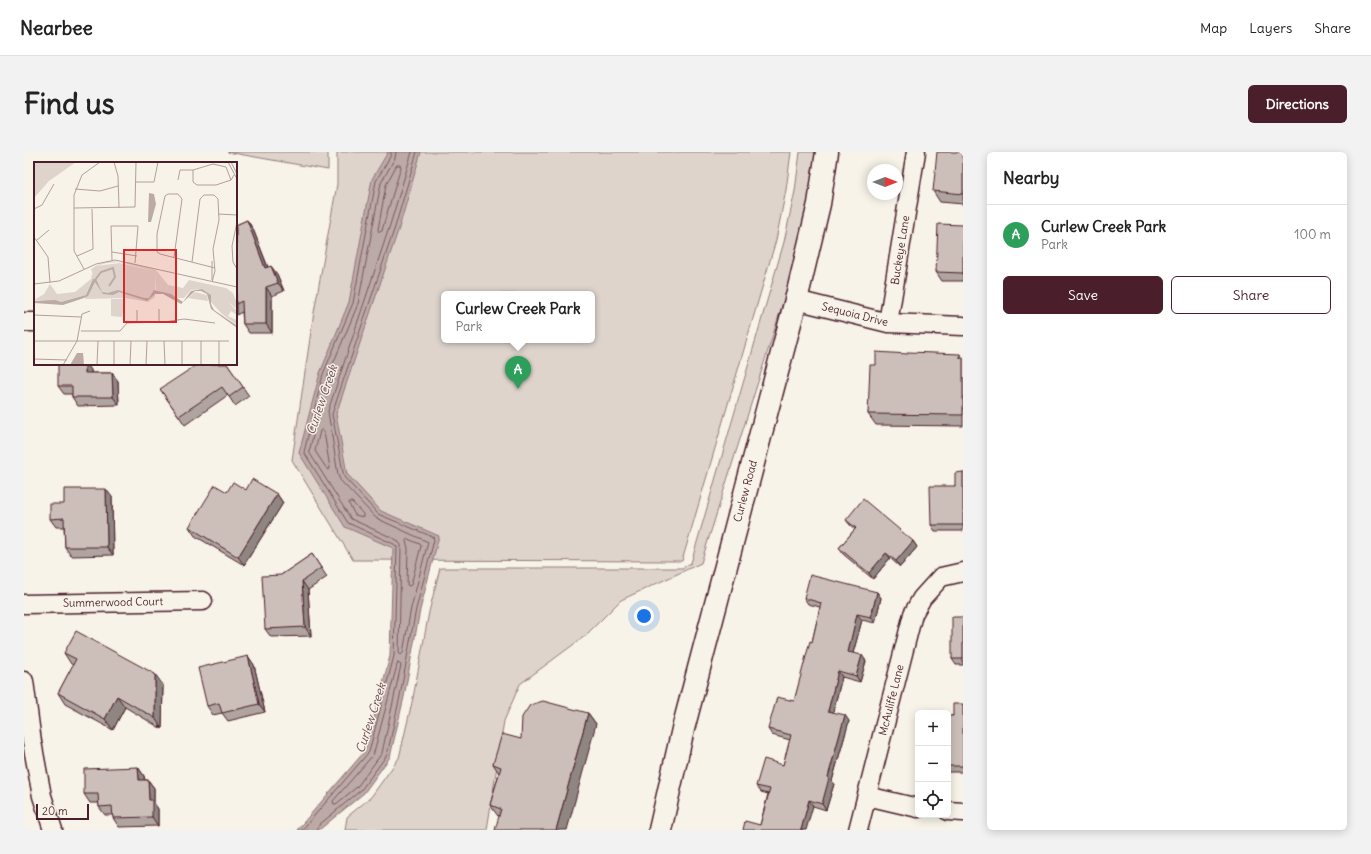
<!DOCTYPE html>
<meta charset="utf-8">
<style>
:root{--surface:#fff;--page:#f2f2f2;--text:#222;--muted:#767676;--line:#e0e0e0;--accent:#4a1f2b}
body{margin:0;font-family:Delius,sans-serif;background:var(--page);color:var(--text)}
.controls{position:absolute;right:12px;bottom:12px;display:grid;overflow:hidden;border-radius:6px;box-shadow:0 2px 10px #0003}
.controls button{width:36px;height:36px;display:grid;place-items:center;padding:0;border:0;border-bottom:1px solid var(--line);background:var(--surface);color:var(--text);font:20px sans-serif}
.compass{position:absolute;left:843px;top:12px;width:36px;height:36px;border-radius:50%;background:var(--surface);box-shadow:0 2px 10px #0003;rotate:90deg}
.scale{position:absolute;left:12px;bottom:10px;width:53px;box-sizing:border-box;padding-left:4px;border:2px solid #4a1f2b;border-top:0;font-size:11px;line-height:14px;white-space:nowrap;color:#4a1f2b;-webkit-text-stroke:3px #f7f3e8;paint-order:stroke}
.you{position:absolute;left:620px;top:464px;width:14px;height:14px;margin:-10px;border:3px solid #fff;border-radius:50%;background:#1a73e8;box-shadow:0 0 0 6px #1a73e833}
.badge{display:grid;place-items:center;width:26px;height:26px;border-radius:50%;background:var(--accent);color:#fff;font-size:13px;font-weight:700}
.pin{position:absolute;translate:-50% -33px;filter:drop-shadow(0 1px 2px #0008)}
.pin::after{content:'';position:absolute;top:21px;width:14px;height:12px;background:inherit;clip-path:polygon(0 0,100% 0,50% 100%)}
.popup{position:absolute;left:417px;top:139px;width:154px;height:52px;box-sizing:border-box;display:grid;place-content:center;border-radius:6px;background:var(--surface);filter:drop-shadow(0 1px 3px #0005);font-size:13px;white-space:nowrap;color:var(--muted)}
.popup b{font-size:15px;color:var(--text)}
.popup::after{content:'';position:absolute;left:50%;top:100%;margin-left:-8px;border:8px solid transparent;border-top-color:var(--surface)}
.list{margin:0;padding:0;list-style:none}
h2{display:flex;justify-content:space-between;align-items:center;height:52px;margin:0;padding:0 16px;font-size:17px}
h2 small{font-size:13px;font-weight:400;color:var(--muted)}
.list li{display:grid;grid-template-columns:26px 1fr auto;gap:12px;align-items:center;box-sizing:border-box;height:60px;padding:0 16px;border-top:1px solid var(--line)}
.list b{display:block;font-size:15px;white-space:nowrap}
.list p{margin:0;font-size:13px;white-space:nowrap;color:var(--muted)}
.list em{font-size:13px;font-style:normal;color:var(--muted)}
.actions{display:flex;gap:8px;padding:12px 16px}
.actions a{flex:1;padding:9px 0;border:1px solid var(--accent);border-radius:6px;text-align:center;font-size:14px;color:var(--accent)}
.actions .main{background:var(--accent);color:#fff}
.icon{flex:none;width:22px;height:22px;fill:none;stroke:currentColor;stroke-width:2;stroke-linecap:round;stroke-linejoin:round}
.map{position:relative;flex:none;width:939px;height:678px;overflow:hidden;border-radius:6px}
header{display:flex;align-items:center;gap:24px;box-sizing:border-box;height:56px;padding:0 20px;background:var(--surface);border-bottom:1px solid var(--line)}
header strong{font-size:19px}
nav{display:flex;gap:22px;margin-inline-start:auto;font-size:14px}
.intro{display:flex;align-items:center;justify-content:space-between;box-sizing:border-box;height:96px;padding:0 24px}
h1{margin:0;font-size:28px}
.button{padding:10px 18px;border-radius:6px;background:var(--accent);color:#fff;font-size:14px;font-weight:700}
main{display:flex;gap:24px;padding:0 24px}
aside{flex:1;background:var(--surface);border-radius:6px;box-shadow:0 2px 10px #0003}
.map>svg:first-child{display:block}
.green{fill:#ded4cc;stroke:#947a7c;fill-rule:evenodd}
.water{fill:#bcaaa7;stroke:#8e7275}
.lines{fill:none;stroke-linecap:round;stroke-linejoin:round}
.shore{stroke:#78575d;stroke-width:1}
.street-casing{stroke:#4a1f2b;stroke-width:21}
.secondary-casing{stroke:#4a1f2b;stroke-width:25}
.street{stroke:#f7f3e8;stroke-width:18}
.secondary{stroke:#f7f3e8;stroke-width:22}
.wall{fill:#afa49f;stroke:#4a1f2b}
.shaded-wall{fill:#8f8682;stroke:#4a1f2b}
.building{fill:#ccbfb9;stroke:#4a1f2b}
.labels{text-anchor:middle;stroke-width:3;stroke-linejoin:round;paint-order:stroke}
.street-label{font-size:11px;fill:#4a1f2b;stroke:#f7f3e8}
.water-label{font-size:12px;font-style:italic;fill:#6c4950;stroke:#f7f3e8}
.inset-river{fill:none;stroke:#bcaaa7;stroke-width:2}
.inset-road{fill:none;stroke:#b29e9c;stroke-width:1}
.view{fill:#d62828;fill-opacity:0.15;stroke:#d62828;stroke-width:2}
.inset-edge{fill:none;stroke:#4a1f2b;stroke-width:2}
</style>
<header>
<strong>Nearbee</strong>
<nav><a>Map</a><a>Layers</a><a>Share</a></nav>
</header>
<div class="intro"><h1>Find us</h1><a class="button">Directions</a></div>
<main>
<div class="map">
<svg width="939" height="678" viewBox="0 0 939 678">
<rect width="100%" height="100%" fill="#f7f3e8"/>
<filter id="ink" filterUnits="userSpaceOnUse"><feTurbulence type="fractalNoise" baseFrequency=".025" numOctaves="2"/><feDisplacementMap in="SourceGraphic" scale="8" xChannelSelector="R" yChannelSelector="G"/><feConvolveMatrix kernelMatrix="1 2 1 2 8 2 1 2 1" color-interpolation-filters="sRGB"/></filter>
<g filter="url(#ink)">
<path class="green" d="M203,0h101v18l-95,-17z
M313,0h454l-5,38 -10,50 -94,321 -329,-1 -61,-100 21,-142 24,-134zM420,142h148v46h-148z
M776,0h17l-10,60 -15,62 -91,289 -80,37 -36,36 -65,48 -16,37 -17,109h-142l2,-13 24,-20 28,-39 14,-60 16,-86 11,-44h242l9,-5 93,-321 11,-51z"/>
<path class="water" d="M364,0h33l-22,76 -63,186 11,60 34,37 58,25 -19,74 -16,87 -14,60 -26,36 -45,37h-22l68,-79 25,-95 3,-108 -48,-21 -46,-74 21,-80 29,-71 23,-123z"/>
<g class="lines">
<path class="shore" d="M372,0l-1,6 -14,25 -23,121 -30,72 -19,76 42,67 46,21 4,5 -2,108 2,2 2,-2 8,-45 17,-66 -52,-24 -36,-38 -2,-5 -10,-64 62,-186 22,-73
M373,13h3l1,2 -17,56 -2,8 -3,1 -1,-2 8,-45z
M298,278l2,2 6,36 -1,2 -2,-1 -12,-18 5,-20z
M325,350h3l11,12v3l-8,-2 -6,-11z
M384,387l12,5 1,2 -10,39 -2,1 -2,-1 1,-37 -2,-7z
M374,511l3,2 -19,88 -25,34 -21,17h-2l-1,-3 40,-46z
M278,678l67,-78 25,-96 3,-109 -3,-3 -46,-21 -44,-71 19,-78 30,-71 23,-122 15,-26v-3
M293,678l2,-5 42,-35 26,-35 13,-59 16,-87 18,-69 -1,-3 -55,-23 -34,-37 -12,-63 63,-187 22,-75"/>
<defs>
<path id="street" d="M772,148l92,23 75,3
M0,170h11
M864,171l28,-171
M0,452l179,-3
M0,529l8,61 10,54 11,34
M843,644l51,12
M924,659l15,1
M834,678l55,-216 9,-16 19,-21 22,-5"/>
<path id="secondary" d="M636,678l23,-101 113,-429 23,-96 8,-52"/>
</defs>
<use href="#street" class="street-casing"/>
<use href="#secondary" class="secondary-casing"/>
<use href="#street" class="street"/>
<use href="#secondary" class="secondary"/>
</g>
<path class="wall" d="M939,0v52l-23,-2 -7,-11z
M223,68l6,9 15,38 9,7 7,17 -12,5v37h-23l-6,-9 -1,-12 -6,3v-90z
M939,73v56h-21l-6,-9z
M939,206v68l-87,-1 -8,-11 8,-49z
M203,212l22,32 -14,10 -7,-11 -43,30 -25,-36z
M67,218v3h21l6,8 1,24 -41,1 -6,-9v-3h-8l-6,-8z
M939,320v59h-28l-4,-6z
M222,338l31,4 6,9 -39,62 -49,-29 -6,-9 38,-35z
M88,345l1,58 -42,1 -6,-9 -1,-20h-8l-6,-8 14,-15z
M822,368l67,21 4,6 -17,20 -10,-9 -17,21 -30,-25 -4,-6 16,-19 -5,-4z
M288,402l15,23 -19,13 3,46 -40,1 -6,-8 16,-54z
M853,440l4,6 -6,25 -13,-3 -9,33 13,8 -6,21 -18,-5 -9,35 16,9 -17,60 2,3 -8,26 -13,-4 -53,19 8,-31 -7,-2 -5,-6 27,-21 7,-25 -18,-5 -4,-6 26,-28 18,-59 8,-35 -12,-3 -4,-6z
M939,465v48h-7l-4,-6z
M40,501l99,32 -1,44 -37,-22 -12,23 -48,-26 -7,-11 15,-28 -2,-1z
M224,504l6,9 11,47 -37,9 -6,-8 -9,2 -6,-9z
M939,552v68h-15v-56h5z
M564,561l8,11 -98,92 -8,-11 9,-32 -6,-9 28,-25z
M114,615l6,9 1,4h3l6,8v15l4,6v17l-39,1 -6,-9v-3h-8l-6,-8v-4h-9l-6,-9z"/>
<path class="shaded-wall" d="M223,68l6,9 18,47 -6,-8z
M247,114l6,8 7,17 -6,-8z
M242,135l6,9v37l-6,-9z
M936,202l3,4h-3z
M61,212h2l4,6v12l-6,-9z
M88,221l6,8 1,24 -6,-8z
M82,337l6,8 1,58 -6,-8z
M253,342l6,9 -39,62 -6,-8z
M889,389l4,6 -17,20 -4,-6z
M862,401l4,5 -17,21 -4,-6z
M278,429l6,9 3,46 -6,-9z
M853,440l4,6 -6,25 -4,-6z
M833,462l5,6 -10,37 -4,-5z
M838,503l4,6 -6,21 -4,-6z
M224,504l6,9 11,47 -6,-8z
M814,519l4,6 -10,39 -4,-5z
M131,522l8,11 -1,44 -7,-11z
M93,544l8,11 -12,23 -8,-11z
M564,561l8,11 -29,106h-11z
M821,563l4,6 -17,60 2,3 -8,26 -4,-6 6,-27z
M114,615l6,9 1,12 -6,-8z
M124,628l6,8v15l4,6v17l-6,-9 -3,-17z
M785,648l4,6 -7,24h-5z"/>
<path class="building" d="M913,0h26v42l-30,-3z
M223,68l18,48 6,-2 7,17 -12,4v37h-23l-1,-23 -6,3v-79z
M914,72l25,1v48l-27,-1z
M852,200l32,2v-2l52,2v4h3v57l-95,-1 2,-49h6z
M34,212h27v9h27l1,24h-41v-11h-14z
M174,212h29l16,23 -14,10 -7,-10 -43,29 -19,-27z
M939,320v53h-32l-1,-39h25v-13z
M228,327l25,15 -39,63 -49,-30 26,-42 12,7 6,-10 13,8z
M40,337h42l1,58h-42l-1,-29 -14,1v-15h14z
M839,347l50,42 -17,20 -10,-8 -17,20 -30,-25 17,-20 -10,-8z
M288,402l9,14 -19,13 3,46 -40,2 -3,-53 19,-1z
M786,423l67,17 -6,25 -14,-3 -9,38 14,3 -6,21 -18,-5 -10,40 17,4 -17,62 1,1 -7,26 -13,-4 -8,30h-58l2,-9 15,4 10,-36 -14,-3 8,-27 19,6 8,-30 -23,-6 9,-32 17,4 16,-60 2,1 9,-39 -17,-5z
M928,465h11v42h-11z
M52,479l79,43v44l-38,-22 -12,23 -47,-26 18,-34 -12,-6z
M224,504l11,48 -37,9 -3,-10 -12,3 -9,-38z
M519,549l45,12 -32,117h-61l6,-21 -11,-4 11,-38 -8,-3 9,-30 19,5 1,-22 8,-12z
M929,552h10v62h-15v-50h5z
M114,615l1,13h9l1,20h3v17l-39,1 -1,-12 -13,1 -1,-13h-14v-25z"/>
</g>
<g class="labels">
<g class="street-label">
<text transform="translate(876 98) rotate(-81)" y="4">Buckeye Lane</text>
<text transform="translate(831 162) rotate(14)" y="4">Sequoia Drive</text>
<text transform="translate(721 339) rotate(-75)" y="4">Curlew Road</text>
<text transform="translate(89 450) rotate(-1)" y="4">Summerwood Court</text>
<text transform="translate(867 548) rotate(-76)" y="4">McAuliffe Lane</text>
</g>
<g class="water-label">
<text transform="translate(298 248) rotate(-71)" y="4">Curlew Creek</text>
<text transform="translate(347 566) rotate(-72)" y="4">Curlew Creek</text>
</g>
</g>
<g transform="translate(10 10)">
<rect width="203" height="203" fill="#f7f3e8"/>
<path d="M0,0h42l-27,19 -15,17zM73,99l22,1 27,8 12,15 15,3 6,-8 37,8 7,5 4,10v6l-9,-7 9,9v4l-6,-4 -3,5 8,4 1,5 -15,-11 -11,-12v-7l-9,-6 -11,1 -7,8h-5l-23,-8v-17l-1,24 -7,5 -22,-4 -41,1 8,-24 -2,-6 5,-3 24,-3 36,9 -36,-10 -14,1 -13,4zM58,112l1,1 -7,20 -25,7 -27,-2 10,-6 6,-10 7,10 18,-2 16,-13zM161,130l12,3 1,6 -20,-3zM77,137h14l-3,18 -11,-1z" fill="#ded4cc"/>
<path d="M115,31l5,1 2,10 -5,18h-3zM59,117h3l6,13 6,1 10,-3 26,8h5l5,-8 17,4 12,8 8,-11 11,-2 9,6v9l3,6 22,15 1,3 -26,-19 -4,-15 -6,-3h-6l-14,13 -18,-10h-8l-8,7 -28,-9 -6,3 -10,-1 -8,-12 -7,14 -4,2 -21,7 -29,-2v-2l21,-1 6,2 25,-7zM43,191h6l1,12h-14z" fill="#bcaaa7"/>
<path class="inset-river" d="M61,118l6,-8 12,-4 2,9 -6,9"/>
<path class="inset-road" d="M80,0l4,14 1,32M194,0l9,17M197,0l6,12M159,8v12l4,3h19l15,-5 3,-5M144,18l2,-10h13l20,-6 13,3 5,13M102,20h18l4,-20M41,27l25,2 18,-5M40,46l61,-1 1,-45M0,47l8,-4 12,-21M184,52l19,1M203,60l-5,24 1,16 4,7M0,75l14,20 2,26M3,78l12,-10M78,90l25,4M43,94l16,-7 -1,-40M140,95l8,-58 -4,-5h-10l-3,2 -8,38v18l3,2 55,14M78,98l-1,-34h27l-3,37M178,99v19M158,100l8,-63 4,-4h10l4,4 1,21 -6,29 2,22 -3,11M50,107l-10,-18v-56l8,-20 18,-13M0,122l25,-3 37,-17 19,-4 122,27M125,147v14M103,148v13M0,153l47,2M47,169h39l7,-8 37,-1 20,-3 31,4M0,179h195M130,179l1,24M148,179v24M185,179v24M0,197l33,1M29,203l14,-24 5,-27 8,-3M63,203l1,-24M80,203v-24M96,203l1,-24M112,203l1,-24M167,203v-24"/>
<path class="view" d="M90,88h52v72h-52z"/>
<rect width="203" height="203" class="inset-edge"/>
</g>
</svg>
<div class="controls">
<button>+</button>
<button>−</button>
<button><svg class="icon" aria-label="locate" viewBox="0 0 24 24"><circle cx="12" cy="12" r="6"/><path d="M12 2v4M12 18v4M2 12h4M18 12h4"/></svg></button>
</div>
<svg class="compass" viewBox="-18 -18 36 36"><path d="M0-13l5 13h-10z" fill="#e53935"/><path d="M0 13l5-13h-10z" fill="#767676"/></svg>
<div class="scale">20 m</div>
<div class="you"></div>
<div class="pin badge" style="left:494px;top:237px;background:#2e9e5b">A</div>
<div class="popup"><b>Curlew Creek Park</b>Park</div>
</div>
<aside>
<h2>Nearby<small></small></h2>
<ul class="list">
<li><span class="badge" style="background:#2e9e5b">A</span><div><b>Curlew Creek Park</b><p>Park</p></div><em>100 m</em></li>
</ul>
<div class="actions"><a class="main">Save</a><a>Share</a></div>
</aside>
</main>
